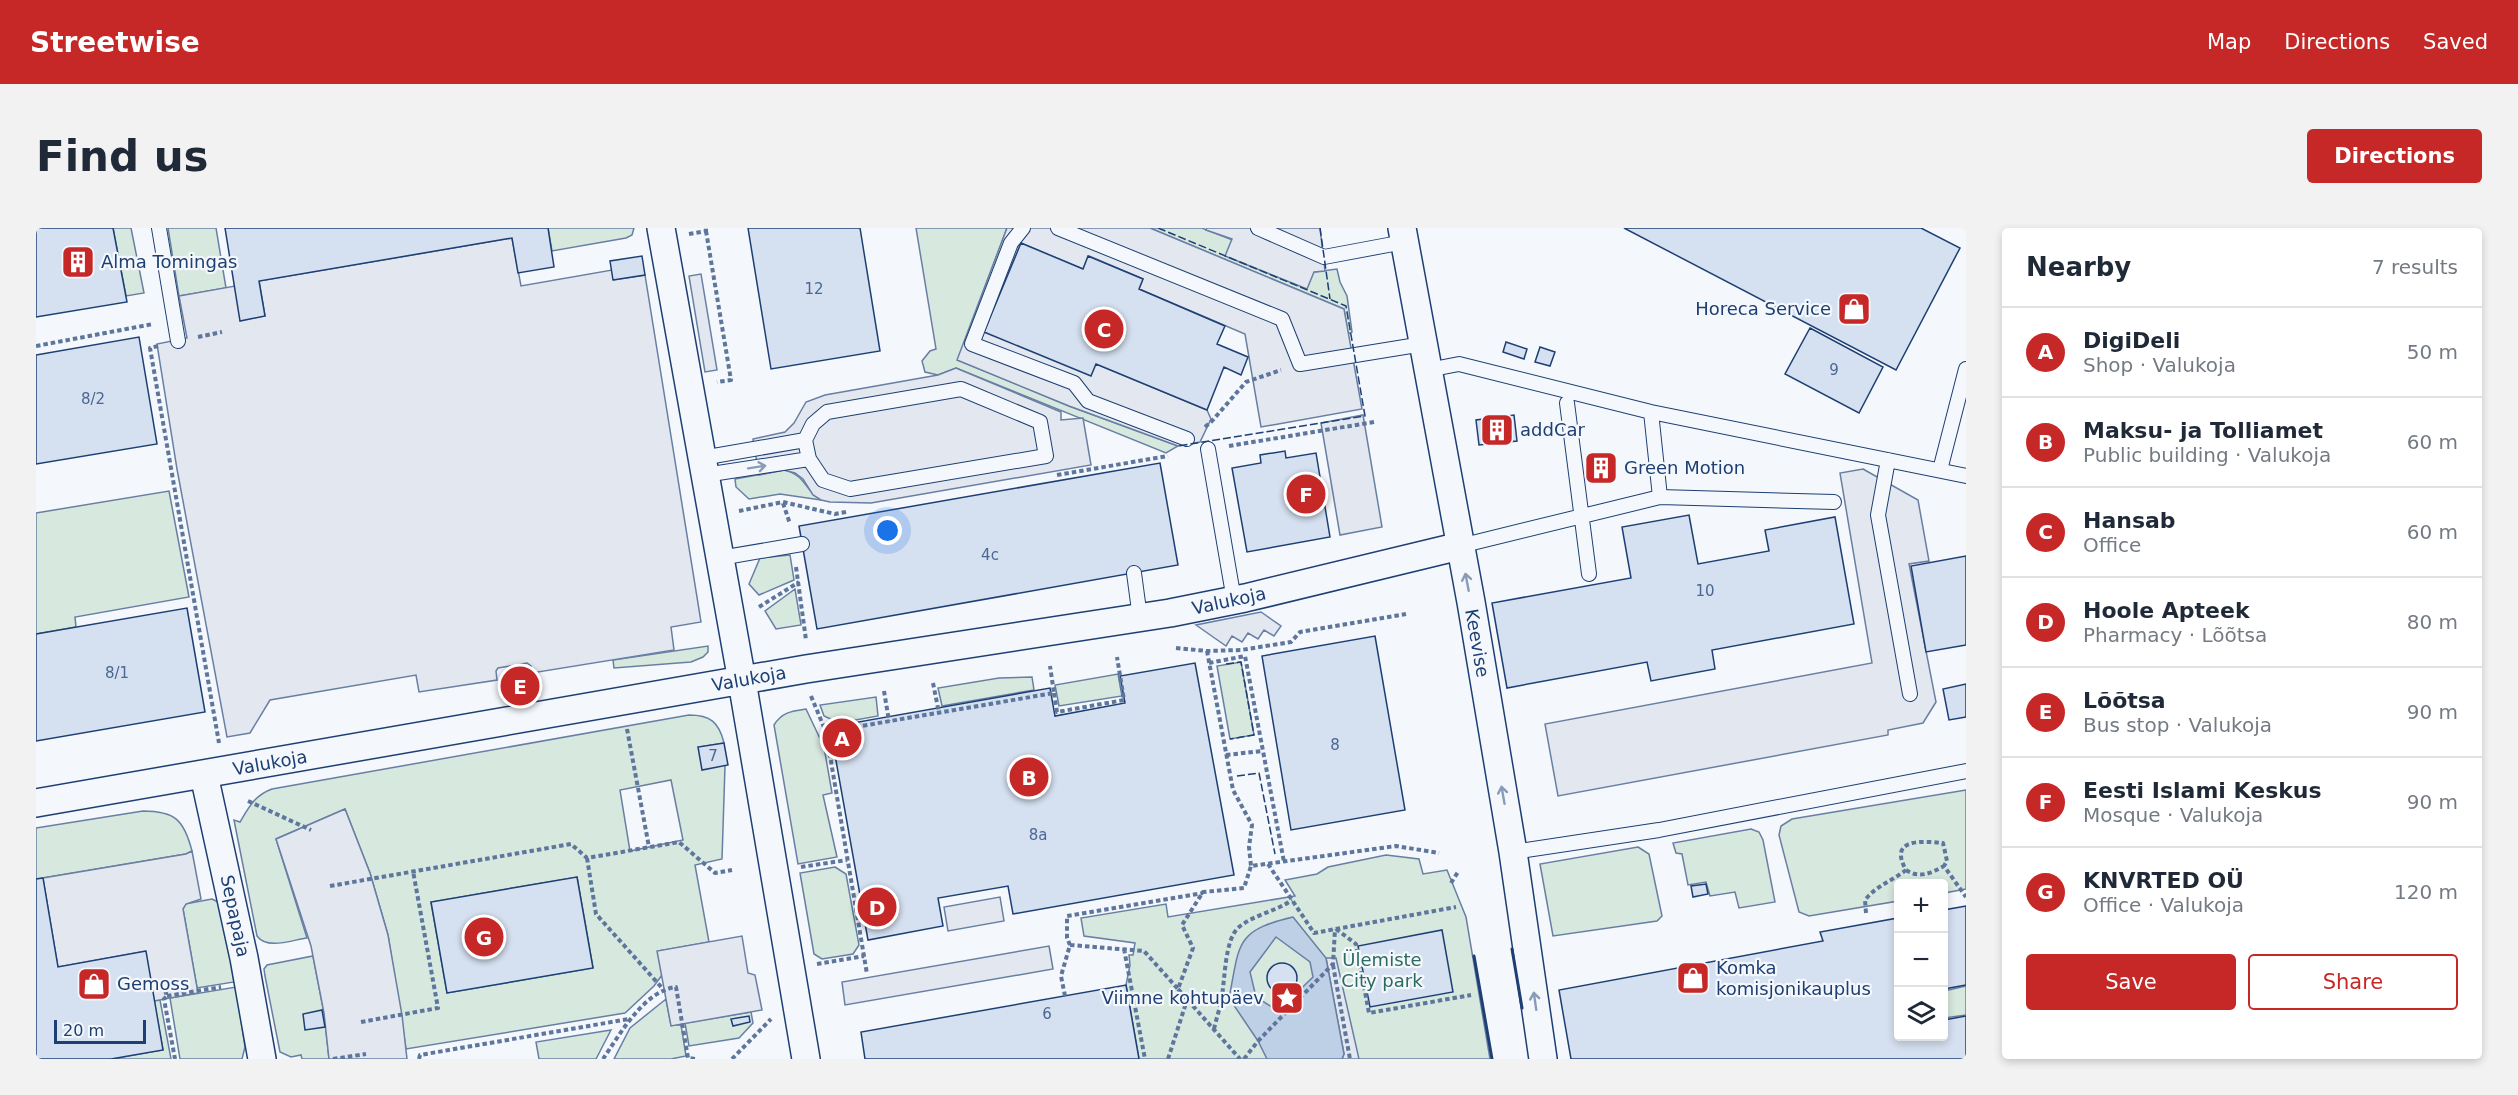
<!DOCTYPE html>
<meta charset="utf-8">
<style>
:root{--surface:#fff;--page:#f2f2f3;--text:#1f2937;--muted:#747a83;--line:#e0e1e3;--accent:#c62828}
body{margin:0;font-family:"DejaVu Sans",sans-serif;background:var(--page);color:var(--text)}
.controls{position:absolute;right:18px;bottom:18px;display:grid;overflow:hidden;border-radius:6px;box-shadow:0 3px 9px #0003}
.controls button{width:54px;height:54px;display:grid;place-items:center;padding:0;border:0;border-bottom:2px solid var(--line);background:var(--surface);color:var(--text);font:30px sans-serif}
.scale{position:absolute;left:18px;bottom:15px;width:92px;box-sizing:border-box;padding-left:6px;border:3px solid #1d3f73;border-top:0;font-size:16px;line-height:21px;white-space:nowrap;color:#1d3f73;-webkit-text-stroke:4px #f4f7fb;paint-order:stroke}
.you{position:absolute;left:852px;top:303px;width:21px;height:21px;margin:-15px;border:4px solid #fff;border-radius:50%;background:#1a73e8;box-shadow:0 0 0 9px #1a73e833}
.badge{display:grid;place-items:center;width:39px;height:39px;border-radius:50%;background:var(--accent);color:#fff;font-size:20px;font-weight:700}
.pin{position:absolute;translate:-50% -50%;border:3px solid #fff;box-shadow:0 2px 6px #0006}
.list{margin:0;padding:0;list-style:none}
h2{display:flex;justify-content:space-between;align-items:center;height:78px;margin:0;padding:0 24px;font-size:26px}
h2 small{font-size:20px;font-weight:400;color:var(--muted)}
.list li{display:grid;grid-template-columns:39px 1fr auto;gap:18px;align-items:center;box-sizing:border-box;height:90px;padding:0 24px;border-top:2px solid var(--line)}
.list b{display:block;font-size:22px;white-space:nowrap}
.list p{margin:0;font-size:20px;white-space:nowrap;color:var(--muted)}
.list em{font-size:20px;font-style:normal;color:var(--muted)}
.actions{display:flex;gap:12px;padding:18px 24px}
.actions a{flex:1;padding:14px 0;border:2px solid var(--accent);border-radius:6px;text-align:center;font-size:21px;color:var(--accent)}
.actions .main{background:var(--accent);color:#fff}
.icon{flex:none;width:33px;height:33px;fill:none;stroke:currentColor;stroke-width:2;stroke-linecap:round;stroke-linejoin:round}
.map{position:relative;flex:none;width:1930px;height:831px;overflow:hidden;border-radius:6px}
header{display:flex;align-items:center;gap:36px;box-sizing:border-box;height:84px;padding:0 30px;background:var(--accent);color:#fff}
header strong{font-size:28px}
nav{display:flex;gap:33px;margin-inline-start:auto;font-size:21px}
.intro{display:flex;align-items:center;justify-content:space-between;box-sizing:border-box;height:144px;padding:0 36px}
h1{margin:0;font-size:42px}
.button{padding:15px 27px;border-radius:6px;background:var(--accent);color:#fff;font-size:21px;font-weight:700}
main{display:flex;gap:36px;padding:0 36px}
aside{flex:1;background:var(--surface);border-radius:6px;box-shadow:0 3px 9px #0003}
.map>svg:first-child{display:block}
.green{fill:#d7e8df;stroke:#687fa3;stroke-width:1.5;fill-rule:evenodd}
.parking{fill:#e3e8f0;stroke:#687fa3;stroke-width:1.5}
.water{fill:#bed0e5;stroke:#687fa3;stroke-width:1.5;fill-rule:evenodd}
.building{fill:#d5e0f0;stroke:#1d3f73;stroke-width:1.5}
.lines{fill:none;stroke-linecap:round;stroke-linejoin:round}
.service-casing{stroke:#1d3f73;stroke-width:16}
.minor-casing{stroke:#1d3f73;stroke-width:30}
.path{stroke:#5e769c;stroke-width:4;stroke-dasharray:4.5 3;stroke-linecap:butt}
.service{stroke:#f4f7fb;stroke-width:14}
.minor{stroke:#f4f7fb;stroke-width:27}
.fence{stroke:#1d3f73;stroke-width:1.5;stroke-dasharray:8 3;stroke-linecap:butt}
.wall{stroke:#1d3f73;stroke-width:3}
.oneway{stroke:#889bb7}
.labels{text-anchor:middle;stroke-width:4.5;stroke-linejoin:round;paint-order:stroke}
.number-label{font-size:15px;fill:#4b6792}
.poi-label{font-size:18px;fill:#1d3f73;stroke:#f4f7fb;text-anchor:start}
.street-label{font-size:18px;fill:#1d3f73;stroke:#f4f7fb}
.park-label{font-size:18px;fill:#2c6c60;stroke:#f4f7fb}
</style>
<header>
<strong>Streetwise</strong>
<nav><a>Map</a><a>Directions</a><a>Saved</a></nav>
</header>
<div class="intro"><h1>Find us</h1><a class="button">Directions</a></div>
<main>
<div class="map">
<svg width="1930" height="831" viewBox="0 0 1930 831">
<rect width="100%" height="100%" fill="#f4f7fb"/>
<path class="green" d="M77,0h18l13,65 -18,3z
M132,0h48l10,60 -47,8z
M512,0h86l-2,7 -6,3 -74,13z
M880,0h91l-49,132 111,46 109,40 -12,7 -210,-85 -18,7 -13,-3 -3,-11 8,-10 6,-2z
M1114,0h52l112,44 23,-3 3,13 7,14 5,36 -4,2 -4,-25z
M748,242c22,5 20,20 37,30l-41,-6 -31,5 -13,-12 -1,-8z
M133,263l20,106 -114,20 1,10 -40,7v-121z
M754,327l4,25 -35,15 -10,-11 11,-26z
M759,361l6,36 -25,4 -11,-18z
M672,418v6l-5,5 -12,5 -77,6 -1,-8z
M1205,434l13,73 -24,4 -13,-73z
M1082,446l4,22 -63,10 -4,-21z
M996,449l2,13 -92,16 -4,-18 61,-10z
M840,469l2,19 -39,7 -15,-7 -4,-11z
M770,481l18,38 8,46 -9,2 14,62 -39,7 -24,-139c8,-13 18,-14 32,-16z
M653,487c21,0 30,7 35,28l-25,4 26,19 -3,93 -27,6 14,77 -51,9 4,24 -8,11 -29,27 -219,36 -18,-114 -18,-62 -25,-64 -69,30 31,99c-15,2 -40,12 -50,-2l-23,-116 6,2c9,-15 15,-27 32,-33zM635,552l12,60 -53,11 -10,-61zM541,649l16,91 -146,25 -16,-91z
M1930,562v99l-22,4v-9h-46v17l-89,15 -10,-4 -20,-77 2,-9 11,-7z
M107,583c32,0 41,9 49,40l-6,3 -150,25v-51z
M1715,601l8,3 4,8 12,62 -36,6 -4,-16 -25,4 -4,-14 -18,3 -6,-31 -6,-1 -3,-10z
M1602,619l11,7 13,62 -5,5 -104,15 -13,-72z
M1350,627l33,4 4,15 24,-4 19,47 24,142h-351l-13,-74 4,-20 -1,-10h4l2,-12 -51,-7 -3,-18 85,-14 2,13 127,-21 -10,-16 32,-6 11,-7z
M799,639l11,7 13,71 -6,9 -31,5 -8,-5 -14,-81z
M176,671l8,4 3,4 11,75 -37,6 -14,-79 2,-5z
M277,728l11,57 5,46h-27l-1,-4 -10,2 -11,-5 -15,-76 -1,-7 3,-4z
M1930,758v29l-22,3v-27z
M200,759l9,60 -3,12h-62l-10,-61z
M630,771l5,26h10l5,31 -15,3h-57l16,-31z
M124,772l11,59h-60l52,-9 -9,-49z
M715,784l2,11 -14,15 -50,8 -4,-23z
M575,802l-15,29h-57l-3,-17z"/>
<path class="parking" d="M971,0h143l194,81 18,100 -101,18 -16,-93 -106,-45 4,-10 -54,-23 -6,13 -62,-26 75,121 111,46 4,9 -11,23 -22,4 -109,-40 -112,-46z
M1171,0h113l5,43 -11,1 -7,17 -82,-33 7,-17 -26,-9z
M476,10l9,48 91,-16 2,10 31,-5 56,347 -30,5 3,23 -142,23 -1,-7 -4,-3 -29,5 -2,3 1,9 -78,12 -3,-17 -146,25 -20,33 -23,4 -50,-268 -20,-125 30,-6 -8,-42 56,-10 6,34 24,-4 -6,-35z
M665,46l16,96 -12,2 -16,-96z
M920,140l105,44v8l22,-2 8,47 -220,38 -41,-1 -9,-2 -8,-5 -10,-16 -8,-6 -11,-3 -25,5 -6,-36 32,-7 9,-9 12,-21 19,-7 113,-20z
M1327,187l19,112 -42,8 -19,-112z
M1827,241l55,31 11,61 -20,3 27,138 -13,21 -35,7v5l-330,61 -13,-72 327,-61 -32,-190z
M1225,384l20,14 -7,10 -10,-6 -6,9 -10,-6 -6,9 -10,-6 -6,10 -30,-21z
M309,581l25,64 18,62 14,80 5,44h-78l-5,-46 -13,-67 -35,-107z
M156,623l9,48 -15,5 -3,5 15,84 -44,8 -9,-50 -87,16 -15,-89 143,-24z
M964,669l4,24 -56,10 -4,-24z
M706,708l6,37 7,2 7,35 -91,16 -14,-75z
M1013,718l4,23 -208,36 -3,-23z
M1290,730h10l23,101h-17l2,-5z"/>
<path class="water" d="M1257,689l33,41 18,96 -2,5h-75l-9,-18 -29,-43c11,-54 5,-67 64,-81zM1240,709l34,25 3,15 -35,34 -22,-14 -6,-25z"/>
<path class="building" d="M0,0h77l14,74 -91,15z
M189,0h323l6,39 -36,6 -6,-35 -253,43 6,35 -25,5z
M712,0h112l20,123 -109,18z
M1588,0h297l39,20 -64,122z
M985,15l62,26 5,-13 55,23 -4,10 86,37 -8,18 31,13 -7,18 -17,-8 -17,43 -111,-46 -5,12 -107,-44z
M606,28l3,19 -32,5 -3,-19z
M1774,100l73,39 -24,46 -74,-39z
M103,109l18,107 -121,20v-109z
M1470,114l21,7 -3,10 -21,-7z
M1504,119l15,5 -5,14 -15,-4z
M1478,187l3,26 -38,4 -3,-25z
M1249,223l1,7 30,-5 14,84 -83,15 -15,-84 29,-5 -1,-8z
M1571,227l4,24 -17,3 -4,-24z
M1124,235l18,102 -361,64 -18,-103z
M1653,287l9,49 71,-13 -4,-21 70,-13 19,107 -142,26 3,19 -64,12 -4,-19 -140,26 -15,-85 139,-25 -9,-51z
M1930,328v89l-40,7 -15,-86z
M151,380l18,104 -169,29v-107z
M1339,408l30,174 -114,20 -29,-174z
M1159,435l39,212 -221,39 -5,-28 -70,12 5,28 -75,14 -38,-213 220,-39 5,28 70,-13 -5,-27z
M1930,456v33l-17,3 -6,-31z
M688,515l4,22 -26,5 -4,-23z
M541,649l16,91 -146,25 -16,-91z
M7,650l15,89 88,-16 17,99 -52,9h-75v-180z
M1670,656l2,10 -15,3 -2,-11z
M1930,678v79l-22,4v-79z
M1862,690v118h46v-16l22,-4v43h-395l-12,-69 264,-49 -3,-9z
M1406,702l11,62 -83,15 -12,-61z
M1231 750a15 15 0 1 1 30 0a15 15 0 1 1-30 0Z
M1090,757l13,74h-274l-4,-27z
M286,782l3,17 -20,3 -2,-16z
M713,788l1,6 -17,4 -2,-7z"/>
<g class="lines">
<defs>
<path id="service" d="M123,0l19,113
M987,0l-12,15 -39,101 102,39 14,18 99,38
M1022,0l224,91 18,45 123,-20
M1222,0l66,29 80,-15
M1392,142l31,-6 192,48 315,64
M925,161l79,33 6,34 -196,33 -27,-9 -14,-21 -4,-19 8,-16 14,-12z
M1531,175l22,171
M1615,184l9,85 174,5
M1172,221l26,151
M666,230l103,-18
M1852,232l-10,55 32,179
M1904,242l26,-101
M669,247l104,-16
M1424,318l200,-49
M684,330l82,-14
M1098,345l6,45
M1477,624l146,-22 307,-59"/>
<path id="minor" d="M625,0l81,453 64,378
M1366,0l69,374 42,250 30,207
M168,547l40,183 18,101
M0,575l770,-134 364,-56 75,-15 215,-52"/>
</defs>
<use href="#service" class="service-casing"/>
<use href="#minor" class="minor-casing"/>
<path class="path" d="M670,3l25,149 -14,2
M653,6l17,-3v-3
M162,109l24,-5
M0,118l117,-22
M122,118l-8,2 69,395
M1169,199l7,-6 34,-39 35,-12
M1193,218l145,-24
M1021,247l111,-19
M747,275l7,21
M703,283l44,-9 52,12 11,-2
M760,339l10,73
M723,379l40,-25
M1140,420l31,3 34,-1 50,-8 9,-10 106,-18
M1171,423l26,139 19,35 -3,22 2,19
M1173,435l36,-7 39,206
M897,455l6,30
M848,463l5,30
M1018,465l3,19 67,-12 -7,-43
M775,468l15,36 41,242
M591,501l22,118
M790,504l228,-39 -4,-27
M1190,527l36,-4
M212,573l63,29
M551,630l9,56 67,75
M1232,636l46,69 142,-26
M765,639l46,-7
M1870,642c14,9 25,3 38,-4l22,31
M1415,655l7,-11
M294,658l241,-42 16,14 92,-16 36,31 17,-3
M1830,685l-1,-13c12,-15 27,-19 41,-30 -18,-32 16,-29 37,-27l4,18 -3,5
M1300,701l20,15 13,69 102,-18
M1034,717l74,6 34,38 15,-41 -11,-23 21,-33 41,-4 7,-22 145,-20 43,7
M1088,721l21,110
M781,736l47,-8
M1297,737l17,94
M1142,761l62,70
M129,762l2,6 -3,3 11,60
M131,768l54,-9
M1029,768l-4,-20 9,-31 -3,-7v-22l136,-23
M325,794l77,-14 -25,-137
M1178,801c2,-9 5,-18 7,-27 4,-18 3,-63 18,-75 16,-13 36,-15 53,-27
M297,831l33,-5
M383,831l1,-4 209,-36
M567,831c17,-25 41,-68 73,-72l12,71 8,1
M696,831l39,-40
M1132,831l19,-59
M1208,831l14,-18 75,-77 2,-35"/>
<use href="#service" class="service"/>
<use href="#minor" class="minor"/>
<path class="fence" d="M1122,0l188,78 19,110 -187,30
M1284,0l10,71
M1190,436l15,-2 13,73 -24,4
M1201,548l22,-3 16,81"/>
<path class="wall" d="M1476,721l10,59
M1438,728l18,103"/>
</g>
<defs><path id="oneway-shaft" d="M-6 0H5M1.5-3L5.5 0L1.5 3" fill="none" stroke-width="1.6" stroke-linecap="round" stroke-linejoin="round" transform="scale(1.5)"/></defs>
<g class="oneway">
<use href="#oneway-shaft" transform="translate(721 239) rotate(-9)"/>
<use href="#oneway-shaft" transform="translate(1431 354) rotate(-101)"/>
<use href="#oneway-shaft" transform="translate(1467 567) rotate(-100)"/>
<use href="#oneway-shaft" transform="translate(1499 773) rotate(-98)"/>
</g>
<defs>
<symbol id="building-square" viewBox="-11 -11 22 22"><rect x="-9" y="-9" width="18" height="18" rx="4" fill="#c62828" stroke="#f4f7fb"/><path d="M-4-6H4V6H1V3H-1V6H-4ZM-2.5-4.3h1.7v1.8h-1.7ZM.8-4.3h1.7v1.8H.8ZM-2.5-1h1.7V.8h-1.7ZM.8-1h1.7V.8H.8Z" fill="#fff"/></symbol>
<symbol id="shop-square" viewBox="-11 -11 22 22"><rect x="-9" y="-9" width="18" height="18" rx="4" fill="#c62828" stroke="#f4f7fb"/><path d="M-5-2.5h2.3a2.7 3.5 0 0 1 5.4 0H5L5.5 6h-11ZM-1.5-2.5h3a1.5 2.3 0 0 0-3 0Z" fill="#fff"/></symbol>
<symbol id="sight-square" viewBox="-11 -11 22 22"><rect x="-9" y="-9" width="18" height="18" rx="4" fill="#c62828" stroke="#f4f7fb"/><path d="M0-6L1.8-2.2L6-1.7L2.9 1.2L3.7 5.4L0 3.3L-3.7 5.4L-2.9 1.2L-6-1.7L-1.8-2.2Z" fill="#fff"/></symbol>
</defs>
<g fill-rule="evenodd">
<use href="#building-square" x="23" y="15" width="38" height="38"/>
<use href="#shop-square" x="1799" y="62" width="38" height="38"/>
<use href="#building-square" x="1442" y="183" width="38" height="38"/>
<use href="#building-square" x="1546" y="221" width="38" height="38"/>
<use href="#shop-square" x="1638" y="731" width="38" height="38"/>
<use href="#shop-square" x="39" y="737" width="38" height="38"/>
<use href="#sight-square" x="1232" y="751" width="38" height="38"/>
</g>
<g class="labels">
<g class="number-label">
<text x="778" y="66">12</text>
<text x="1798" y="147">9</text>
<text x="57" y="176">8/2</text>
<text x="954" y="332">4c</text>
<text x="1669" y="368">10</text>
<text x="81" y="450">8/1</text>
<text x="1299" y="522">8</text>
<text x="677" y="533">7</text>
<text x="1002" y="612">8a</text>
<text x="1011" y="791">6</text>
</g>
<g class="poi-label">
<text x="65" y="40">Alma Tomingas</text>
<text x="1795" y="87" text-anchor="end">Horeca Service</text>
<text x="1484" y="208">addCar</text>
<text x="1588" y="246">Green Motion</text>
<text x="1680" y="746">Komka<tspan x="1680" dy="21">komisjonikauplus</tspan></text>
<text x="81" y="762">Gemoss</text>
<text x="1228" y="776" text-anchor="end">Viimne kohtupäev</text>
</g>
<g class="street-label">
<text transform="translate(1193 373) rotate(-12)" y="6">Valukoja</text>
<text transform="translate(1441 415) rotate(80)" y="6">Keevise</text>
<text transform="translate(713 451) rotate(-10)" y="6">Valukoja</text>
<text transform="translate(234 535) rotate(-10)" y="6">Valukoja</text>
<text transform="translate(199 688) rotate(78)" y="6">Sepapaja</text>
</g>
<g class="park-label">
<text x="1346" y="738">Ülemiste<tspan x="1346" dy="21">City park</tspan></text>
</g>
</g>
</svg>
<div class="controls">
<button>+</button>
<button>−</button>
<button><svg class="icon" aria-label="layers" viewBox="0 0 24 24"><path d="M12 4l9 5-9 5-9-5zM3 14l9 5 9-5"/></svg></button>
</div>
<div class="scale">20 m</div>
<div class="you"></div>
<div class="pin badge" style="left:806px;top:510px">A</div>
<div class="pin badge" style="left:993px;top:549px">B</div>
<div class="pin badge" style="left:1068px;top:101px">C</div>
<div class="pin badge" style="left:841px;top:679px">D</div>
<div class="pin badge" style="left:484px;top:458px">E</div>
<div class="pin badge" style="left:1270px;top:266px">F</div>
<div class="pin badge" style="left:448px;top:709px">G</div>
</div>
<aside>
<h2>Nearby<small>7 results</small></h2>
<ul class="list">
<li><span class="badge">A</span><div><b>DigiDeli</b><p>Shop · Valukoja</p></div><em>50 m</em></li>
<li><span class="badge">B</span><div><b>Maksu- ja Tolliamet</b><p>Public building · Valukoja</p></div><em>60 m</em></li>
<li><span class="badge">C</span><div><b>Hansab</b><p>Office</p></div><em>60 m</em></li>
<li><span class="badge">D</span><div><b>Hoole Apteek</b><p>Pharmacy · Lõõtsa</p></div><em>80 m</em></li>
<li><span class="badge">E</span><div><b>Lõõtsa</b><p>Bus stop · Valukoja</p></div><em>90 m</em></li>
<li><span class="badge">F</span><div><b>Eesti Islami Keskus</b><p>Mosque · Valukoja</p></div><em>90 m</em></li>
<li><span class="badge">G</span><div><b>KNVRTED OÜ</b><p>Office · Valukoja</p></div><em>120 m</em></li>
</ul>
<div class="actions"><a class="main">Save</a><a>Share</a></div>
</aside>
</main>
